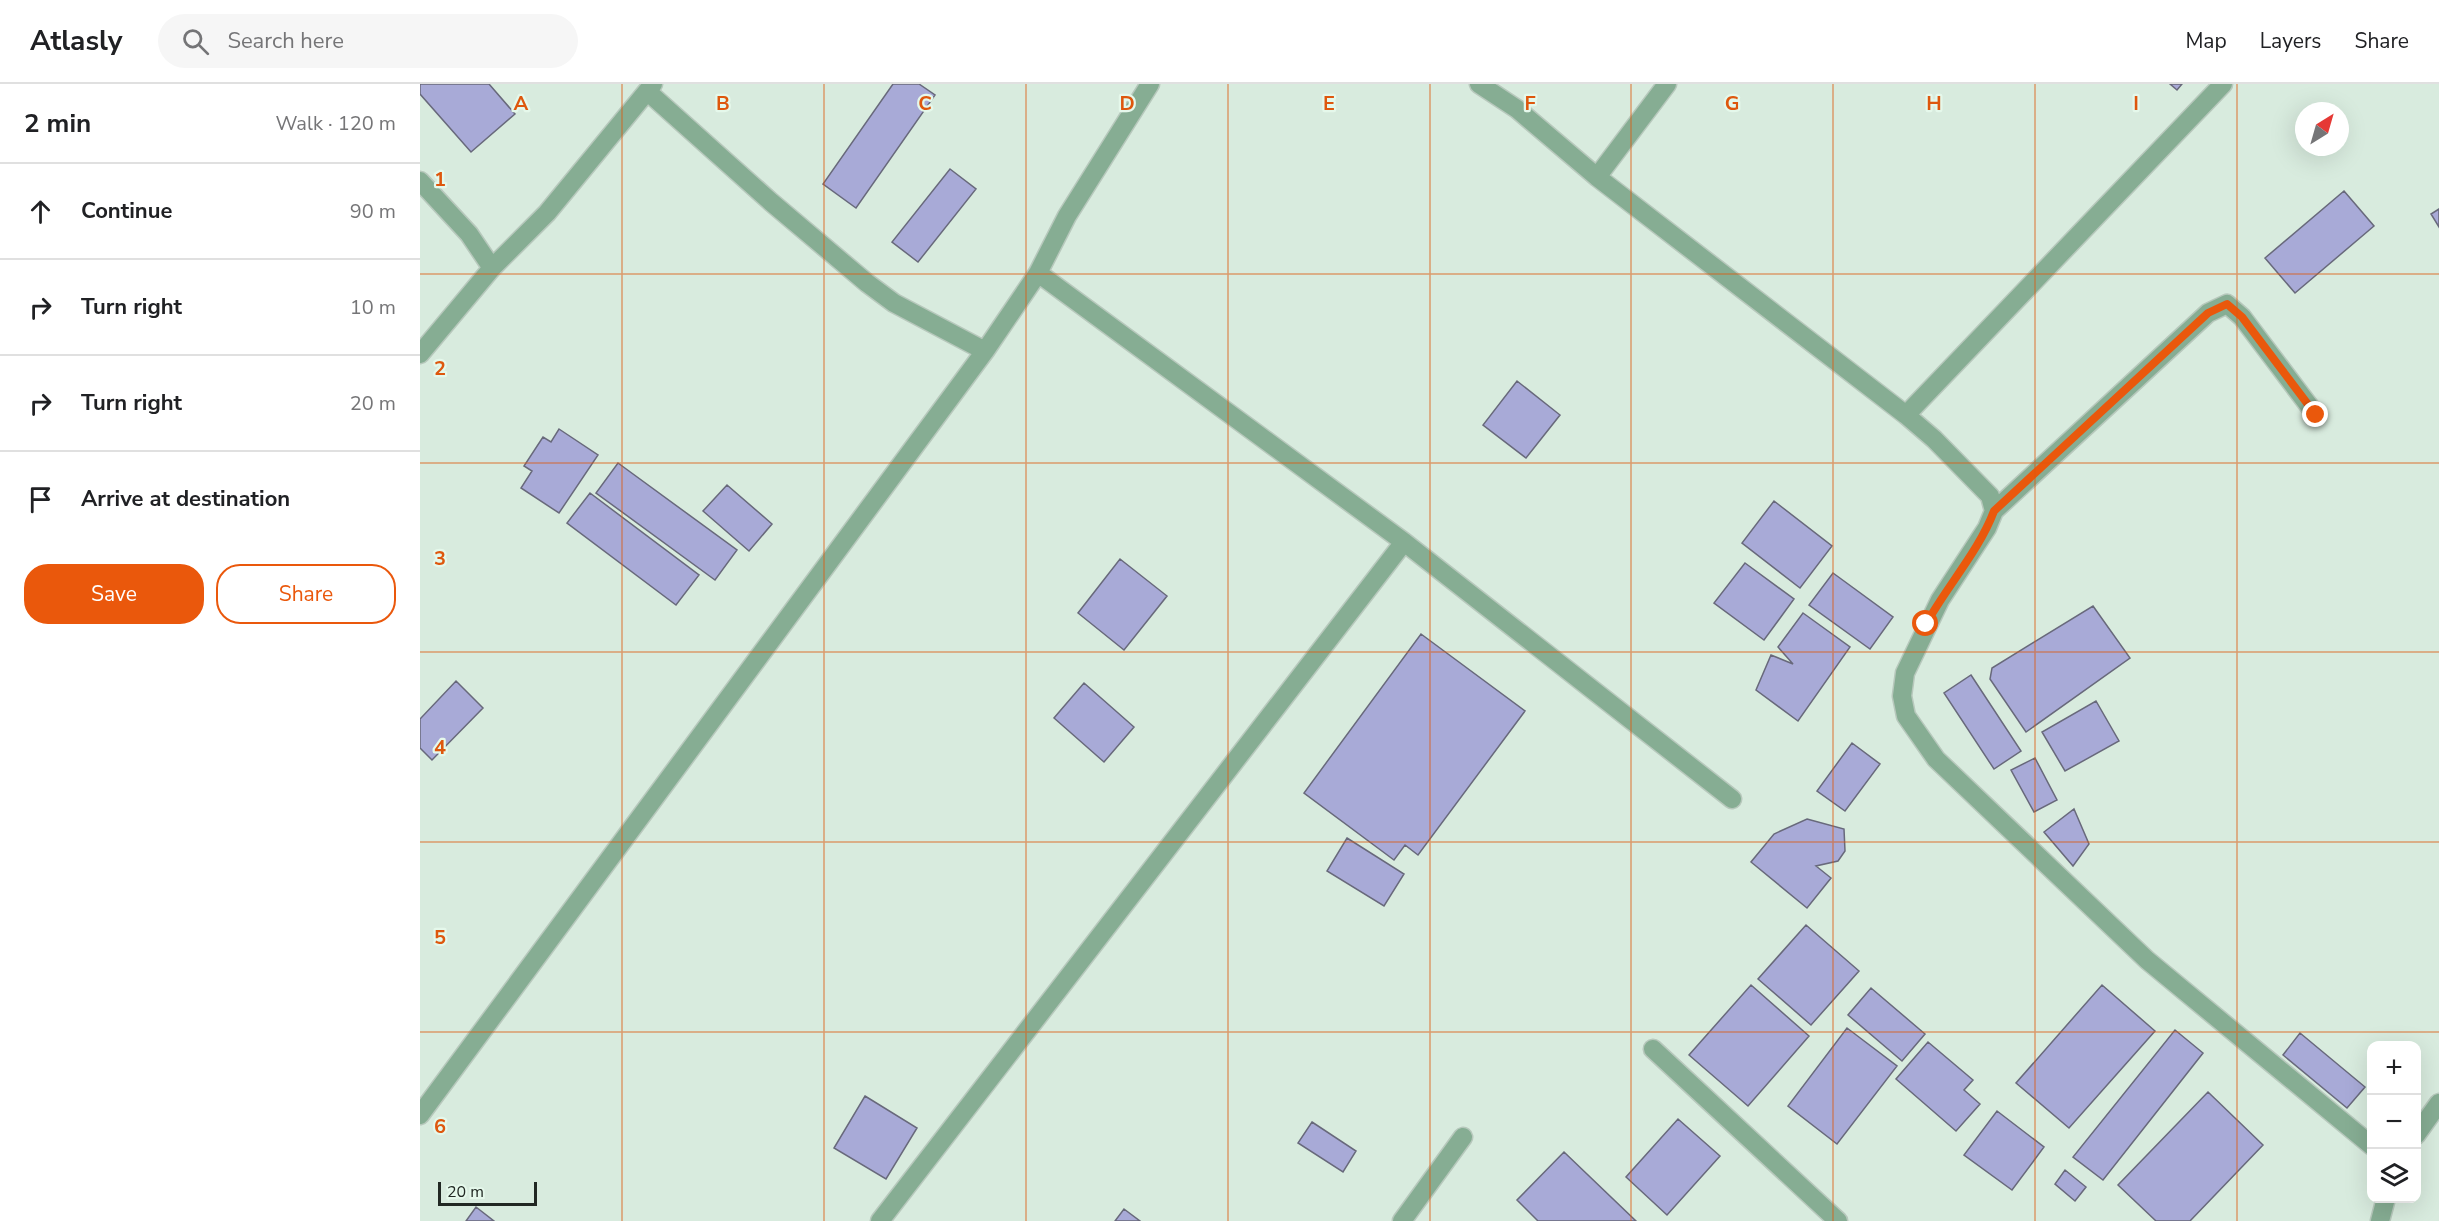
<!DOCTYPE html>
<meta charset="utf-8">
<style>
:root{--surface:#fff;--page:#f6f6f6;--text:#202124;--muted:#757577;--line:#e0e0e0;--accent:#ea580c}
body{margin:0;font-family:"Nunito Sans",sans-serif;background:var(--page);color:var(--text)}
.controls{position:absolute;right:18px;bottom:18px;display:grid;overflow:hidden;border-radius:12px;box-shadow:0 6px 24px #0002}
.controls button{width:54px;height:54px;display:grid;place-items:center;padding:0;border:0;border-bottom:2px solid var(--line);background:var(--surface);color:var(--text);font:30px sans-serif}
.compass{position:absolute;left:1875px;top:18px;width:54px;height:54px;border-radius:50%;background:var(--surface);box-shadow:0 6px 24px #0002;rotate:37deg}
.scale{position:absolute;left:18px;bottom:15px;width:99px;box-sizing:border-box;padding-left:6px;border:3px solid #212823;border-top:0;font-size:16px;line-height:21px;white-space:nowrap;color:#212823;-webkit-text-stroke:4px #e5f8eb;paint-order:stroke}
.stop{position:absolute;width:18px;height:18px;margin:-14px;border:4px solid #ea580c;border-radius:50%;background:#fff}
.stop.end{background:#ea580c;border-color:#fff;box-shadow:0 2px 6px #0008}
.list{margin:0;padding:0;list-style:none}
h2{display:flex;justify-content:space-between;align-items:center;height:78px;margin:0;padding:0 24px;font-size:26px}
h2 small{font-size:20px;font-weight:400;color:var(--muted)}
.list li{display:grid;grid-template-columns:39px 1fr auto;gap:18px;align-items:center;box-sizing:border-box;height:96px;padding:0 24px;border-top:2px solid var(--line)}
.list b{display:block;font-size:22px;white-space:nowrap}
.list em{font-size:20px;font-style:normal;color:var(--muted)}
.actions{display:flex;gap:12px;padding:18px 24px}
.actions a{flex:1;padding:14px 0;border:2px solid var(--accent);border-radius:24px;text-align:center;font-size:21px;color:var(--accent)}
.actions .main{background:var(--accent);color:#fff}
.icon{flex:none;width:33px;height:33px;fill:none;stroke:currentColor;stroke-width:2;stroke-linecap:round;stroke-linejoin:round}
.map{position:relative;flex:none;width:2019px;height:1137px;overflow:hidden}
header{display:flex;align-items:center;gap:36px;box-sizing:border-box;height:84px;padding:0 30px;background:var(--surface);border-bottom:2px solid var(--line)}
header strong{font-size:28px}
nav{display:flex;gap:33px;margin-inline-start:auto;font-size:21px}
.search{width:420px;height:54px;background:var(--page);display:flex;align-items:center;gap:15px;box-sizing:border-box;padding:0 21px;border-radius:33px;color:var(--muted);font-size:22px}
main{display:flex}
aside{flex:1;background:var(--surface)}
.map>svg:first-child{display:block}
.building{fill:#a8aad7;stroke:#68697b;stroke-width:1.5}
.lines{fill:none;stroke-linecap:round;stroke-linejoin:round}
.minor-casing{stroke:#b7c8bc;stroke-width:21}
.minor{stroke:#86ad93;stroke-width:18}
.route{stroke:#ea580c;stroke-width:8}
.grid{fill:none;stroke:#de570d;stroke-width:1.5;stroke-opacity:0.55}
.grid-label{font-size:20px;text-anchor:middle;font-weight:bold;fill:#de570d;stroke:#e5f8eb;stroke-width:4.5;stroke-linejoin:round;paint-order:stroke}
</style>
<header>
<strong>Atlasly</strong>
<div class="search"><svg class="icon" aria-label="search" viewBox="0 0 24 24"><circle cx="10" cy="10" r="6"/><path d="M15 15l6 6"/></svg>Search here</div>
<nav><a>Map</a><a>Layers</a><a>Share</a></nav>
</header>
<main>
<aside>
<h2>2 min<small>Walk · 120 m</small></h2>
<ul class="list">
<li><svg class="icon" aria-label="ahead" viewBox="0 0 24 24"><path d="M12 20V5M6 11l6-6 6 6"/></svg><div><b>Continue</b></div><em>90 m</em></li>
<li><svg class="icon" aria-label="right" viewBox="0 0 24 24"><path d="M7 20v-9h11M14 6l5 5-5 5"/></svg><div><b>Turn right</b></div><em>10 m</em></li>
<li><svg class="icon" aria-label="right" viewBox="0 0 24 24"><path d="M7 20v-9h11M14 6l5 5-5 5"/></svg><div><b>Turn right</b></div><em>20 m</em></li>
<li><svg class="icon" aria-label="arrive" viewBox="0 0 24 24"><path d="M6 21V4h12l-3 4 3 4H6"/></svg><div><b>Arrive at destination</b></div></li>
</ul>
<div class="actions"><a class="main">Save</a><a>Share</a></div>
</aside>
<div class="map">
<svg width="2019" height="1137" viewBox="0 0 2019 1137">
<rect width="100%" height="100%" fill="#d8ebde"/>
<path class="building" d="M0,0h69l26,30 -44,38 -51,-58z
M473,0h26l16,11 -79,113 -33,-24z
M1750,0h12l-5,6z
M530,85l26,20 -58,73 -26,-20z
M1924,107l30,35 -79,67 -30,-35z
M2019,125v18l-8,-13z
M1097,297l43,34 -34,43 -43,-33z
M139,345l39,26 -39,58 -38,-25 11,-17 -8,-5 19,-29 8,5z
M198,379l119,87 -22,30 -119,-87z
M307,401l45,39 -23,27 -46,-40z
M170,409l109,82 -23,30 -109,-82z
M1354,417l58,45 -32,42 -58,-45z
M700,475l47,37 -43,54 -46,-37z
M1325,479l49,36 -30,41 -50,-37z
M1413,489l60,44 -23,32 -61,-44z
M1673,522l37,52 -104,74 -36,-53 2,-11z
M1383,529l47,34 -52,74 -42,-31 15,-35 22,9 -15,-17z
M1001,550l104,77 -107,144 -13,-10 -11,15 -90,-67z
M1551,591l50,76 -27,18 -50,-76z
M36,597l27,27 -51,52 -12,-12v-29z
M664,599l50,44 -30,35 -50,-44z
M1676,617l23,40 -54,30 -23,-39z
M1432,659l28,21 -35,47 -28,-20z
M1615,674l22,42 -23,12 -23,-42z
M1654,725l15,35 -16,22 -29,-34z
M1387,735l37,10 1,22 -7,10 -22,5 15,12 -24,30 -56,-46 23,-28z
M927,754l57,36 -20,32 -57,-35z
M1386,841l53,46 -48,54 -53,-46z
M1331,901l58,51 -61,70 -59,-51z
M1682,901l53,46 -86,97 -53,-45z
M1451,904l54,46 -23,27 -54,-46z
M1427,944l50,38 -60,78 -49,-38z
M1755,946l28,23 -100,127 -30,-23z
M1880,949l65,54 -18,21 -64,-53z
M1508,958l45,38 -9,10 16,14 -24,27 -60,-52z
M1788,1008l55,53 -73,76h-34l-38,-36z
M445,1012l52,32 -31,51 -52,-31z
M1577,1027l47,36 -32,43 -48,-35z
M1258,1035l42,37 -53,59 -41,-38z
M892,1038l44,29 -13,21 -45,-29z
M1144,1068l72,69h-98l-21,-21z
M1645,1086l21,17 -11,14 -20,-17z
M56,1123l18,14h-28z
M704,1125l16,12h-25z"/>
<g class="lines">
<defs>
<path id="minor" d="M1059,0l38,25 80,68 309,238 28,24 56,57 4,15 -7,17 -47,72 -35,73 -3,23 4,20 30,43 211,201 225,186
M228,8l123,110 96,81 27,20 91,48
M1177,93l70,-93
M0,97l49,53 23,34 55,-55 106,-129
M0,270l72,-86
M1486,331l317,-331
M1574,427l214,-198 19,-9 15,13 74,98
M984,458l328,257
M1233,965l185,172
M0,1031l565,-764 53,-78 29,-57 83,-132
M1996,1051l23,-32
M460,1137l524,-679 -366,-269
M982,1137l61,-84
M1960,1137l6,-23"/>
</defs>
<use href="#minor" class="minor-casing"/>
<use href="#minor" class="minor"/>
</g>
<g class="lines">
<path class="route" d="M1506,540c21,-38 53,-73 68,-113l214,-198 19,-9 15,13 74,98"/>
</g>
<path class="grid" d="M202,0v1137M404,0v1137M606,0v1137M808,0v1137M1010,0v1137M1211,0v1137M1413,0v1137M1615,0v1137M1817,0v1137M0,190h2019M0,379h2019M0,568h2019M0,758h2019M0,948h2019"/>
<g class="grid-label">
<text x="101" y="26">A</text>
<text x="303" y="26">B</text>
<text x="505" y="26">C</text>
<text x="707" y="26">D</text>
<text x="909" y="26">E</text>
<text x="1110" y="26">F</text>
<text x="1312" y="26">G</text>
<text x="1514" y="26">H</text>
<text x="1716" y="26">I</text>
<text x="20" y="102">1</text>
<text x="20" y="291">2</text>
<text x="20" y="481">3</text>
<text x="20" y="670">4</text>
<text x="20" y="860">5</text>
<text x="20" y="1049">6</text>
</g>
</svg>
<div class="controls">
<button>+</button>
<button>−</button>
<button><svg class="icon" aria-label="layers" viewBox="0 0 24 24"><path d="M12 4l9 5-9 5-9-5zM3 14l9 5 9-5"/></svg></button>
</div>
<svg class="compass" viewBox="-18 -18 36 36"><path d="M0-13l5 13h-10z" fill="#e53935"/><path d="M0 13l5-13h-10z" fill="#757577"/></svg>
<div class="scale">20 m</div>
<div class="stop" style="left:1506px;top:540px"></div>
<div class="stop end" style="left:1896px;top:331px"></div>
</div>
</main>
